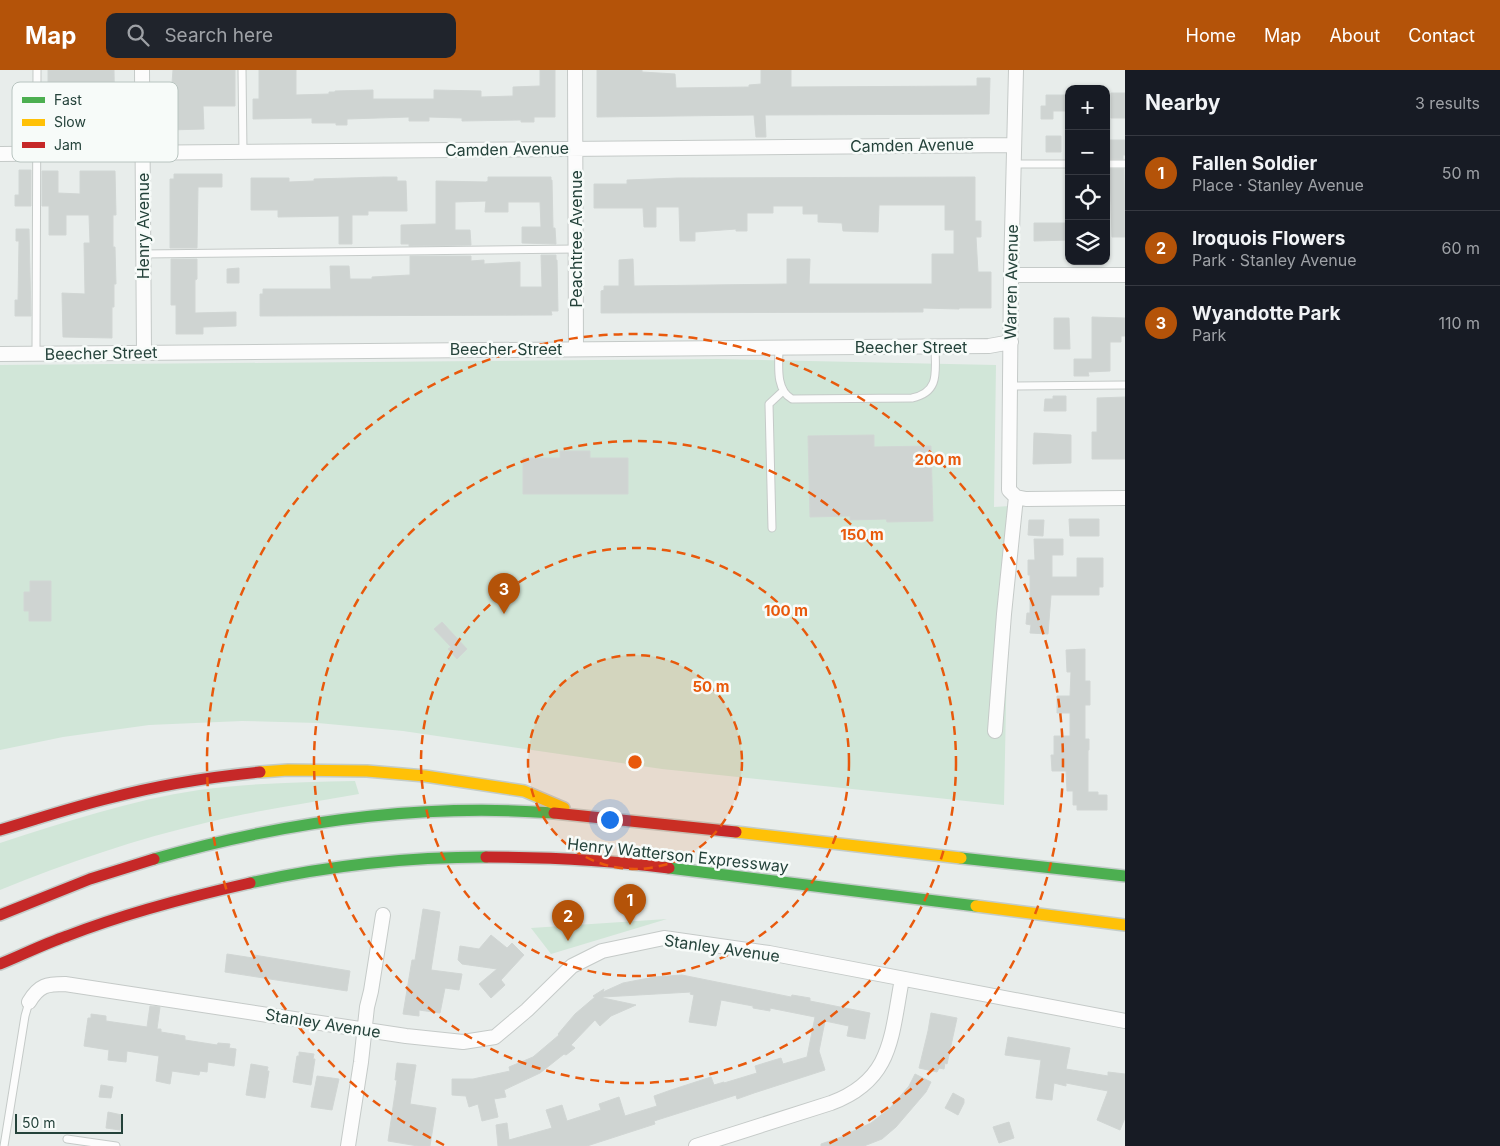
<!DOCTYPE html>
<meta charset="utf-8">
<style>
:root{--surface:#171b24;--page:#20242c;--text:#f1f3f6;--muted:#9ea1a6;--line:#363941;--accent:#b45309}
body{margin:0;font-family:Inter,sans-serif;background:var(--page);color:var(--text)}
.controls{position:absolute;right:15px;top:15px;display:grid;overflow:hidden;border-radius:10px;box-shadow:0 1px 4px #0004}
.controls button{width:45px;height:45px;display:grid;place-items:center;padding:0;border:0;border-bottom:1px solid var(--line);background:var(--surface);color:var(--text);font:25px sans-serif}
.scale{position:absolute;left:15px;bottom:12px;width:108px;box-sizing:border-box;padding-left:5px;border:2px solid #24423a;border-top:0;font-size:14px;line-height:18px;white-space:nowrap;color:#24423a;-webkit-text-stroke:4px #f7fbf9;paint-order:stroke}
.you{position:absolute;left:609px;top:749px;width:18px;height:18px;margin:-12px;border:4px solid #fff;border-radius:50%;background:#1a73e8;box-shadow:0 0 0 8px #1a73e833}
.badge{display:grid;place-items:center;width:32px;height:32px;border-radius:50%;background:var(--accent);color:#fff;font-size:16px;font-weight:700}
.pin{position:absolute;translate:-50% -41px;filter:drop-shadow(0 1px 2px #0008)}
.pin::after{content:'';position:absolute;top:26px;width:18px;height:15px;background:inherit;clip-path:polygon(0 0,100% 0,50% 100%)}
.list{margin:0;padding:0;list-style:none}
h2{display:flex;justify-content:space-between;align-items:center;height:65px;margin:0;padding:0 20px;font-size:21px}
h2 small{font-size:16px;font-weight:400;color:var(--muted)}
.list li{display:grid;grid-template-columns:32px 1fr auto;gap:15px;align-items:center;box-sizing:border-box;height:75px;padding:0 20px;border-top:1px solid var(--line)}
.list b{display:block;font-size:19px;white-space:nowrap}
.list p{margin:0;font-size:16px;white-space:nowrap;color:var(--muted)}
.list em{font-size:16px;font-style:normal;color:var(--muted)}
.icon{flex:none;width:28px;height:28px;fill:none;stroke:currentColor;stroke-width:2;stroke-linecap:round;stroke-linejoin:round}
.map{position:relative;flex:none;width:1125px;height:1076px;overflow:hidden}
header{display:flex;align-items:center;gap:30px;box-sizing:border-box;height:70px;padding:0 25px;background:var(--accent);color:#fff}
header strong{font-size:24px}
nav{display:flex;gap:28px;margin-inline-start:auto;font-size:18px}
.search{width:350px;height:45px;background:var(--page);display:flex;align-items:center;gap:12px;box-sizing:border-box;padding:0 18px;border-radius:10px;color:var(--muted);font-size:19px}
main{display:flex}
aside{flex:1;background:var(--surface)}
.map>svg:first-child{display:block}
.green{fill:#d1e6d8}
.building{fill:#cfd4d2;stroke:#d1d6d4}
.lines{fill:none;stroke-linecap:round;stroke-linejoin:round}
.lane-casing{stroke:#c5cac8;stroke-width:9}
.street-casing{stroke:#c5cac8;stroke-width:16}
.fast-casing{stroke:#c3ccc9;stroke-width:14}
.slow-casing{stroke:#c3ccc9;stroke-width:14}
.jam-casing{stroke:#c3ccc9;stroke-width:14}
.lane{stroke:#fcfcfc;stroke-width:7}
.street{stroke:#fcfcfc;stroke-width:14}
.fast{stroke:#4caf50;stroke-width:11}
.slow{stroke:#ffc107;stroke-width:11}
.jam{stroke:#c62828;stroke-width:11}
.ring{fill:none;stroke:#e8590c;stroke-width:2.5;stroke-dasharray:9 6}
.labels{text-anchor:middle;stroke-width:5;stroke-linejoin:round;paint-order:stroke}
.street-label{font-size:16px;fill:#24423a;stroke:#f7fbf9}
.key{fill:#f7fbf9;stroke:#b8c4c0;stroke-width:1}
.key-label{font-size:14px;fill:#24423a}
.centre{fill:#e8590c;stroke:#f7fbf9;stroke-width:2.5}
.ring-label{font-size:15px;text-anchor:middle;font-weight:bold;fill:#e8590c;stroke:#f7fbf9;stroke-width:5;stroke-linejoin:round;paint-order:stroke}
</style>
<header>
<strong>Map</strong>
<div class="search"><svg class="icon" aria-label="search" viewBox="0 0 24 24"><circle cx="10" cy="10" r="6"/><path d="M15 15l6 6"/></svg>Search here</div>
<nav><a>Home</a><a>Map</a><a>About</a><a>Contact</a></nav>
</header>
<main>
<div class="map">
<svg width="1125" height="1076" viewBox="0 0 1125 1076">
<rect width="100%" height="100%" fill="#e8edeb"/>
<path class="green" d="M718,289l278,6 -2,142 16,-1 -6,299 -342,-36 -259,-38 -85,-8 -76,-2 -93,4 -86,12 -63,13v-385z
M355,711l4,13c-50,9 -101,16 -150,28 -72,17 -141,40 -209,68v-47c65,-21 131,-43 199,-53 52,-7 104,-8 156,-9z
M667,849l-116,35 -20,-26z"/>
<path class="building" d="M48,0h66l1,62 -31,1 -1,-30h-4v-13h-18v18h-17v-20h4z
M173,0h62v36h-32l1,23 -36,1v-47h4z
M259,0h37v25l33,-1v-2h6v-1l38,-1v9h61v-9l47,1v6l32,-1v-9l27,-1v-16h15v47h-21v5h-13v-2l-59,1v-3l-33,-1v4h-20v-4l-62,2v6h-11v-2h-24v-5l-59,1v-20h6z
M597,0h45v2l33,2 1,14 73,-1v-2l12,-1v-14h30v17l186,-1v-8h13l-1,36 -224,1 1,22h-10l-2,-22 -157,2z
M1111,23h14v25h-14z
M1046,25h19v16h-12v8h-12v-13h5z
M1046,66h15v16h-15z
M1110,70h15v15h-2v4h-13z
M1110,99h14l1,68h-13z
M19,100h12v36h-16v-11h4z
M42,101h16v22l22,1v-23h35l1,44h-3v32h2l1,37h-2v23h-2v31l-49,-1 -1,-44 23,1 -1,-51h6l-1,-28h-23v20h-17v-29h-7z
M174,104h48v13h-24l-1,61h-27v-69h4z
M384,107h13v4h9l1,30h-39v4h-16v29h-13v-28l-61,1v-7h-27v-32h38v4l25,-1v-2z
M488,107h63v3h1l1,48h2l1,16 -34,-1v-16h19l-1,-25h-32v10h-23l1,-11 -31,1v28h15l1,15 -62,1v-2h-8v-19l35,-1v-43l50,1 2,-1z
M975,107v44h6v16h-5l2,35h13v36h-32v1l-36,-1v4l-322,1v-22l3,-1v-4h15v-26l14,-1 1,27 153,-2v-25h23l-1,25h123v-30h22v-24h-9v-25h-66l-1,27 -35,-1 -1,-8 -24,-1v-8h-15v-8h-30v7h-26v18h-11v-2l-41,3v9h-15l-1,-34h-23v20h-12l-1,-19h-49v-24h33v-4l51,-2z
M1034,153h35v17l-35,1z
M16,159h13l2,87h-16v-16h3l1,-59h-3z
M541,185h15v5h1l1,51h-7l1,4 -292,1v-22h3v-5h68l-1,-23h19l1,13h22v-2l38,-2v-19h61v5l13,-1v4l36,-2v25h22z
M171,189h26v20l-2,1v33l41,-1v14l-33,1v7h-27v-29h-5z
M239,198v15h-12v-14z
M1092,247l33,1v18h-4v6h-11v29l-22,1 1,4h-15v-17h18z
M1054,248h15l1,31h-16z
M1053,326h13v15h-22l1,-12h8z
M1125,327v62h-33v-27h5v-34z
M1034,363l37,2v28l-38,1z
M874,365v12l57,-1 2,75 -46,1 -1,-3 -36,1v-4l-40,1 -2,-81z
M560,381h30v7h38v36h-105v-36h37z
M1069,449h30v17h-29z
M1029,450h15l-1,16 -15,-1z
M1034,469h29v16h-11v22h25v-19h26v29h-4v8h-48l-3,39 -18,-1 1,-8 -5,-1 1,-11h3v-38h-2v-15h7z
M30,511h21v40h-22v-10h-5v-19h6z
M442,552l25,27 -10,10 -9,-10 3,-2 -17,-18z
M1085,579v32h5v24h-5v34h4v11h-1v42h10v3h9v15h-30v-5h-4v-14h-6l-1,-20h-14l-1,-16h3v-19h16v-23h-13v-17h13l1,-24h-4l-1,-22z
M423,839l17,3 -9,58 31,4 -3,16 -14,-2 -5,25 -21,-3v6l-16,-2 9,-54h3z
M491,865l16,13 5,-5 12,12 -23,25 4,5 -14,13 -12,-14 18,-15 -35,-5 -4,-4 2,-14 19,3z
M227,884l26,4 1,-3 96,16 -3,20 -122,-19z
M682,905l109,22 1,-2 18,3v3l60,12 -5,26 -18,-3 2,-10 -24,-5 -6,30 6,19 -71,23 -17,6 -1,-4 -82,26 1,3 -68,22h-89l-2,-21 11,-2 2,17 43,-12 -6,-18 16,-5 5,16 34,-11 -2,-6 20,-7 6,19 32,-10 -3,-10 17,-6 40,-13 3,8 10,-3v1l33,-10 -2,-7 26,-8 2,6 24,-7 8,-40 -45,-9v3l-17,-3v-2l-32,-6 -5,26 -27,-4 5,-27 -4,-1 1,-2 -88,5v1l33,7 -25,11 -11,10 -5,-6 -24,25 4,3 -9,7 -2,-1 -24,19 -36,17 2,7 -12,2 4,18 -16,4 -4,-17 -9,3 -3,-11 -14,-1v-16h21l37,-8 -1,-4 24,-10 26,-22 -1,-1 17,-20 20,-17 -2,-1 11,-7 -1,3 20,-9 31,-6z
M150,936l10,1 -3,22h4v3l24,4v4l32,5 1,-2 12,1 -1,4 7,1 -2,17 -26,-4 -1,10 -7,-1 -1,4 -27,-4 -2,13 -14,-3 3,-25 -32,-5 -1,11 -18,-2 1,-10 -25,-4 4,-28h3v-4l15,2v5l41,6z
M931,943l26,5 -10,46 -2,-1 -1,6 -5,-1 -2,4 -18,-4 9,-37z
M1008,967l62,11 -4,21 42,7v-4l17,2v44l-5,12 -23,-10 11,-29 -42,-8v3l-12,-3 -2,17 -16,-2 5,-38 -36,-5z
M299,982l15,2 -1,5h2l-4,26 -18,-3 4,-26h2z
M397,993l19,2 -6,39 26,4 -6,38h-12l-30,-5 9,-61h-2z
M251,994l17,3 -1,4h2l-4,27 -19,-3z
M915,1004l16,8 -5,10 -30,35 -14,12 -18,7h-43v-2l29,-10 -1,-1 22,-10 19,-15 19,-22z
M317,1006l22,3 -7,31 -21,-3z
M101,1015l12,2 -2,11 -12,-1z
M953,1023l11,6v4l-6,12 -13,-7z
M108,1042l14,3 -2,15 -14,-2z
M1009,1052l5,16 -15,5 -6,-16z"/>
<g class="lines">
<defs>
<path id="lane" d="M242,0l1,82
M1014,94h55
M1106,94h19
M143,184l433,-5
M779,278c0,16 -4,42 13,51l120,-1c29,-6 23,-28 23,-51
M36,283l1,-283
M1010,316l115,-1
M772,458l-3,-124 14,-13
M67,1069l49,7
M4,1076l21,-130 4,-14"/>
<path id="street" d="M142,0l2,282
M575,0l1,279
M1016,0l-5,205 -2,215 7,7 10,2 99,-1
M0,84l1014,-9
M1011,205h114
M0,284l989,-8 22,-4
M995,661l9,-117 12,-117
M29,932c10,-17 18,-18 36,-18l341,52 57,6 32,-5 32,-27 45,-44 30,-15 62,-13 105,15 356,68
M348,1076l13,-84 6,-55 4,-16 12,-76
M696,1076l135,-43c62,-23 60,-67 71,-124"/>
<path id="fast" d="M961,788l164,18
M154,789c130,-37 265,-56 400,-46
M669,798l307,38
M250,813c77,-17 157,-26 236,-26"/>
<path id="slow" d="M260,702l28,-2 79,1 58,5 99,15 40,17
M736,762l225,26
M976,836l149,19"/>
<path id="jam" d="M554,743l182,19
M0,760c37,-11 73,-23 110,-32 49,-13 100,-21 150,-26
M486,787c61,0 122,3 183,11
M0,845l90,-36 64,-20
M0,894c22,-9 44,-20 67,-28 59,-23 121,-39 183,-53"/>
</defs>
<use href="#lane" class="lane-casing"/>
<use href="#street" class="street-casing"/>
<use href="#fast" class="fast-casing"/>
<use href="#slow" class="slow-casing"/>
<use href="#jam" class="jam-casing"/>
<use href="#lane" class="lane"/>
<use href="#street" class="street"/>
<use href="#fast" class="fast"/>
<use href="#slow" class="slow"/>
<use href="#jam" class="jam"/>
</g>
<circle cx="635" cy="692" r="107" fill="#e8590c" fill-opacity=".12"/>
<g class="ring">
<circle cx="635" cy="692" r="107"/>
<circle cx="635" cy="692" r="214"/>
<circle cx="635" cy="692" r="321"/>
<path d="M444 1075A428 428 0 1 1 826 1075"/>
</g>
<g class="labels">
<g class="street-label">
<text transform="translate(912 75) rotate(-1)" y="6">Camden Avenue</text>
<text transform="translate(507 79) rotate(-1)" y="6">Camden Avenue</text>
<text transform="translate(143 156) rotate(-90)" y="6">Henry Avenue</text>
<text transform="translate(576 169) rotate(-90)" y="6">Peachtree Avenue</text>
<text transform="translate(1011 212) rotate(-89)" y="6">Warren Avenue</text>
<text x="911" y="283">Beecher Street</text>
<text x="506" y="285">Beecher Street</text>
<text transform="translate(101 283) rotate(-1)" y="6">Beecher Street</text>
<text transform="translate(678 785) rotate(6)" y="6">Henry Watterson Expressway</text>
<text transform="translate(722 878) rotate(8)" y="6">Stanley Avenue</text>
<text transform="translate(323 953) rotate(9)" y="6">Stanley Avenue</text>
</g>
</g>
<rect x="12" y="12" width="166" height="80" rx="8" class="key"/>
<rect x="22" y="27" width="23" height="6" fill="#4caf50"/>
<rect x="22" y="49" width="23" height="7" fill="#ffc107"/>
<rect x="22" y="72" width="23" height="6" fill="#c62828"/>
<g class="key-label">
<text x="54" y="35">Fast</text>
<text x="54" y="57">Slow</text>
<text x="54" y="80">Jam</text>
</g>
<circle cx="635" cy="692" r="8" class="centre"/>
<g class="ring-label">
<text x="938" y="395">200 m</text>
<text x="862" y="470">150 m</text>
<text x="786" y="546">100 m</text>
<text x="711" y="622">50 m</text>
</g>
</svg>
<div class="controls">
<button>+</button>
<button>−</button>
<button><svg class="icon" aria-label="locate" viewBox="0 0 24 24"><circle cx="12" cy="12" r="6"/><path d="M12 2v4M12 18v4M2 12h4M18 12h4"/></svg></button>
<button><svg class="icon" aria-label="layers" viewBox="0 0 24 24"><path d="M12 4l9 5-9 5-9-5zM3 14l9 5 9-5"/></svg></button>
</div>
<div class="scale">50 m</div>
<div class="you"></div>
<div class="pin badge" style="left:630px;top:855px">1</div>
<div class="pin badge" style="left:568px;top:871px">2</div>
<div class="pin badge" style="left:504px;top:544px">3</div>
</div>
<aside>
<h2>Nearby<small>3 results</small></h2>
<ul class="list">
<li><span class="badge">1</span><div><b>Fallen Soldier</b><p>Place · Stanley Avenue</p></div><em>50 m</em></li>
<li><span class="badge">2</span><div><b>Iroquois Flowers</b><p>Park · Stanley Avenue</p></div><em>60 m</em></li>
<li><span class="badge">3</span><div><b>Wyandotte Park</b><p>Park</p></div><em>110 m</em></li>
</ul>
</aside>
</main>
